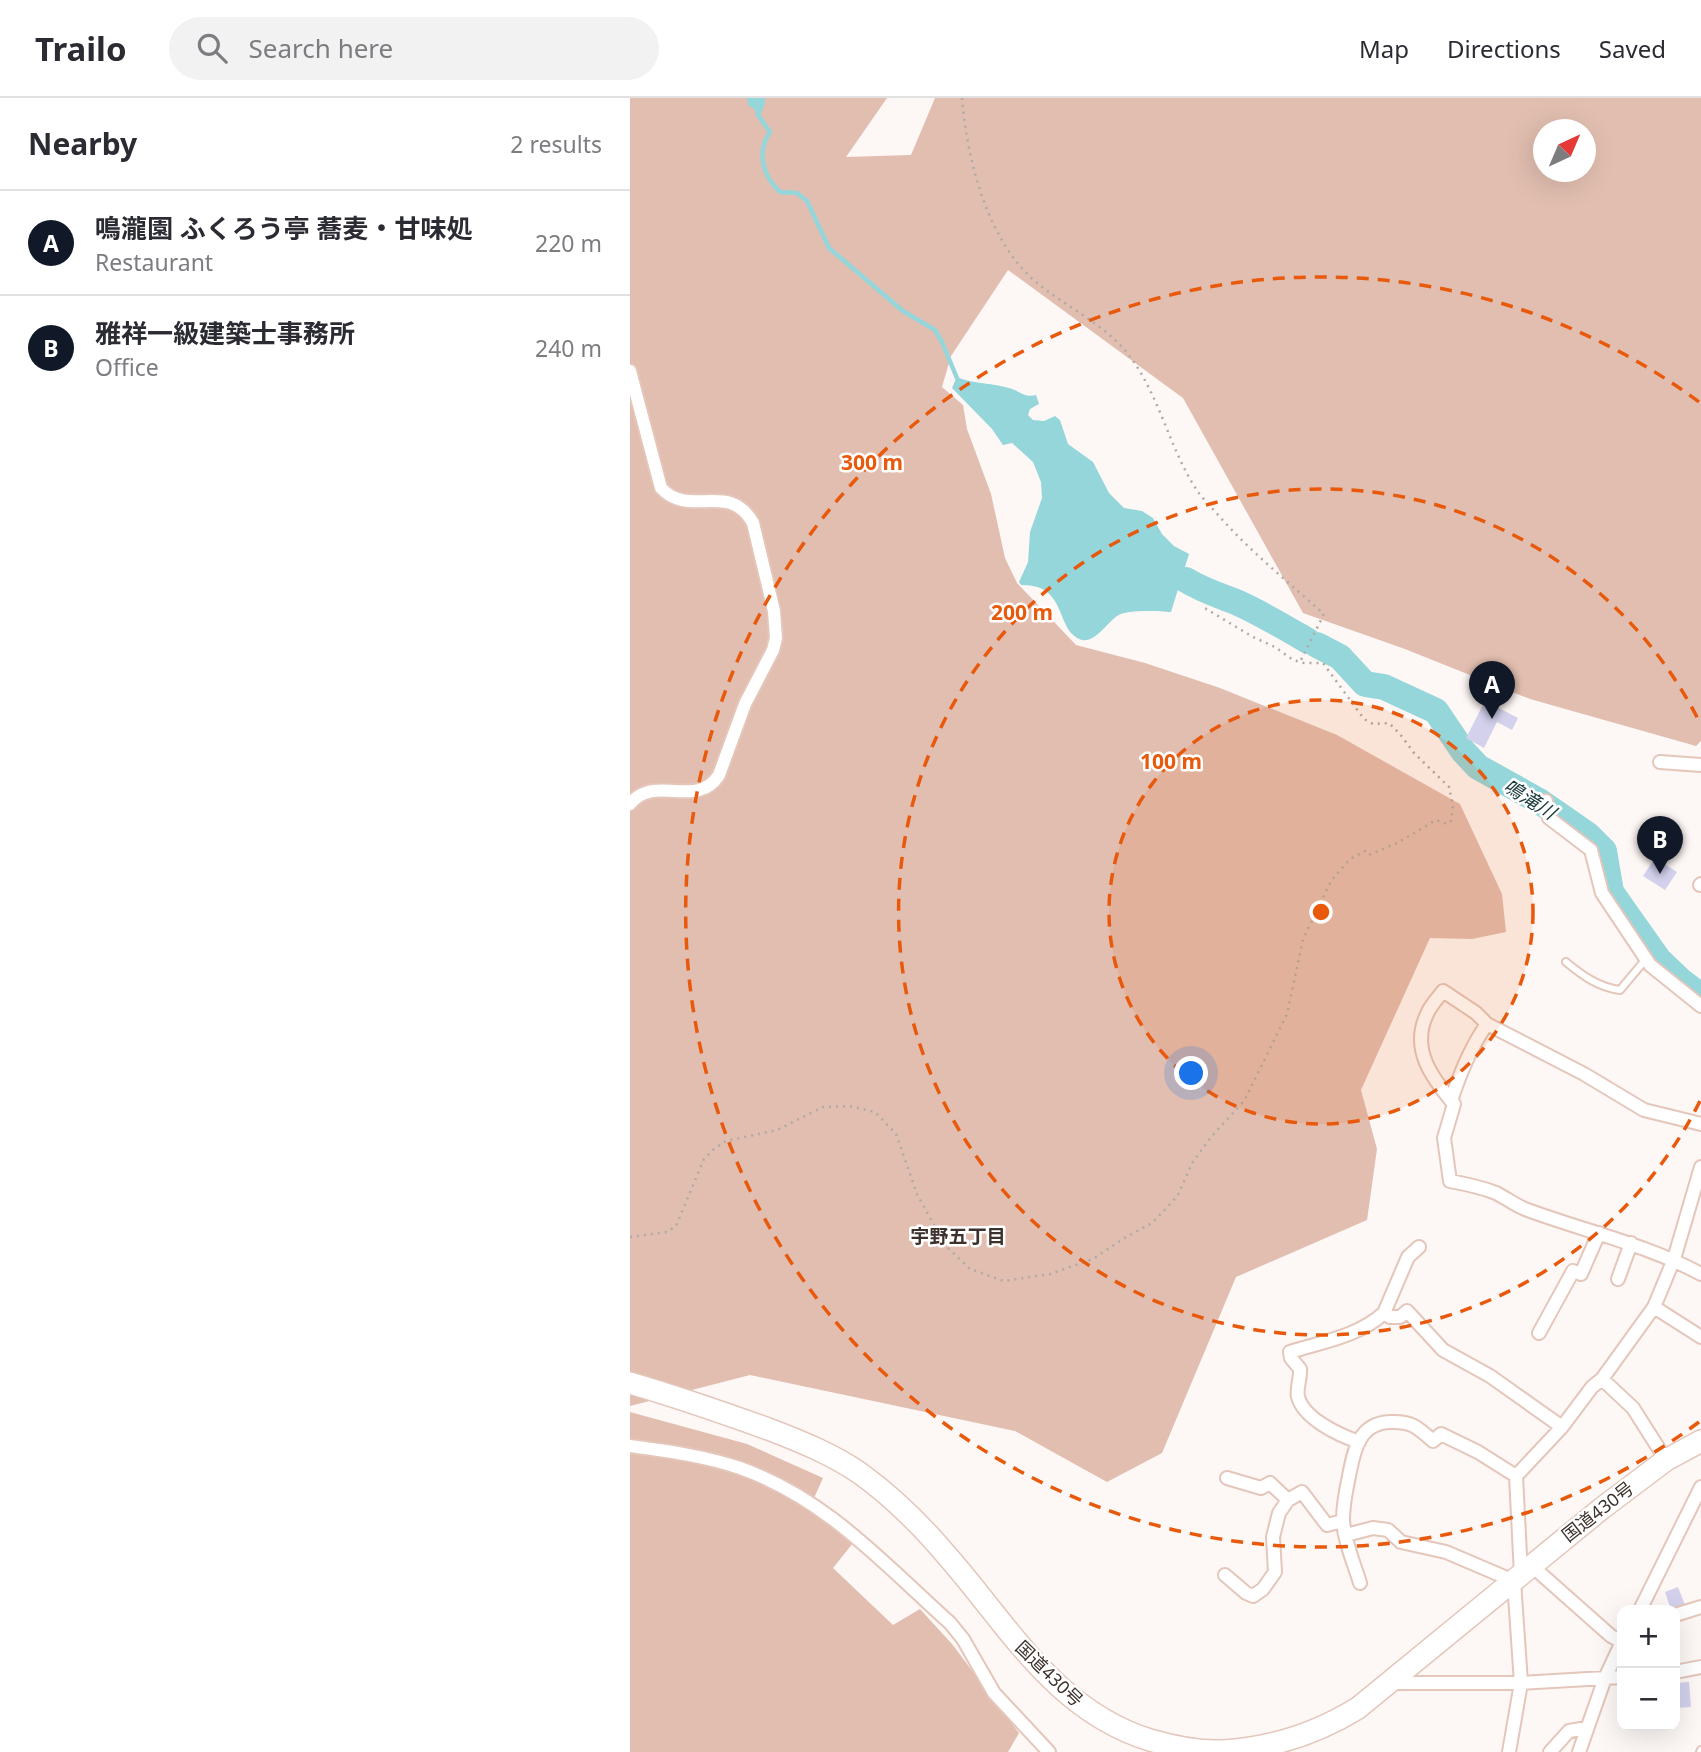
<!DOCTYPE html>
<meta charset="utf-8">
<style>
:root{--surface:#fff;--page:#f2f2f3;--text:#2b2b33;--muted:#7c7c81;--line:#e1e1e2;--accent:#111827}
body{margin:0;font-family:"Noto Sans","Noto Sans JP",sans-serif;background:var(--page);color:var(--text)}
.controls{position:absolute;right:21px;bottom:21px;display:grid;overflow:hidden;border-radius:14px;box-shadow:0 7px 28px #0002}
.controls button{width:63px;height:63px;display:grid;place-items:center;padding:0;border:0;border-bottom:2px solid var(--line);background:var(--surface);color:var(--text);font:35px sans-serif}
.compass{position:absolute;left:903px;top:21px;width:63px;height:63px;border-radius:50%;background:var(--surface);box-shadow:0 7px 28px #0002;rotate:44deg}
.you{position:absolute;left:562px;top:976px;width:24px;height:24px;margin:-18px;border:5px solid #fff;border-radius:50%;background:#1a73e8;box-shadow:0 0 0 10px #1a73e833}
.badge{display:grid;place-items:center;width:46px;height:46px;border-radius:50%;background:var(--accent);color:#fff;font-size:23px;font-weight:700}
.pin{position:absolute;translate:-50% -58px;filter:drop-shadow(0 2px 4px #0008)}
.pin::after{content:'';position:absolute;top:37px;width:24px;height:21px;background:inherit;clip-path:polygon(0 0,100% 0,50% 100%)}
.list{margin:0;padding:0;list-style:none}
h2{display:flex;justify-content:space-between;align-items:center;height:91px;margin:0;padding:0 28px;font-size:30px}
h2 small{font-size:23px;font-weight:400;color:var(--muted)}
.list li{display:grid;grid-template-columns:46px 1fr auto;gap:21px;align-items:center;box-sizing:border-box;height:105px;padding:0 28px;border-top:2px solid var(--line)}
.list b{display:block;font-size:26px;white-space:nowrap}
.list p{margin:0;font-size:23px;white-space:nowrap;color:var(--muted)}
.list em{font-size:23px;font-style:normal;color:var(--muted)}
.icon{flex:none;width:38px;height:38px;fill:none;stroke:currentColor;stroke-width:2;stroke-linecap:round;stroke-linejoin:round}
.map{position:relative;flex:none;width:1071px;height:1654px;overflow:hidden}
header{display:flex;align-items:center;gap:42px;box-sizing:border-box;height:98px;padding:0 35px;background:var(--surface);border-bottom:2px solid var(--line)}
header strong{font-size:33px}
nav{display:flex;gap:38px;margin-inline-start:auto;font-size:24px}
.search{width:490px;height:63px;background:var(--page);display:flex;align-items:center;gap:18px;box-sizing:border-box;padding:0 24px;border-radius:38px;color:var(--muted);font-size:26px}
main{display:flex}
aside{flex:1;background:var(--surface)}
.map>svg:first-child{display:block}
.green{fill:#e1beb0;fill-rule:evenodd}
.water{fill:#95d6db}
.lines{fill:none;stroke-linecap:round;stroke-linejoin:round}
.stream{stroke:#95d6db;stroke-width:4.5}
.river{stroke:#95d6db;stroke-width:26}
.building{fill:#d3d1ec}
.service-casing{stroke:#e4c6ba;stroke-width:10}
.minor-casing{stroke:#e4c6ba;stroke-width:16}
.trunk-casing{stroke:#e4c6ba;stroke-width:24}
.path{stroke:#b1a9a5;stroke-width:2.5;stroke-dasharray:2 5;stroke-linecap:butt}
.service{stroke:#fff;stroke-width:6}
.minor{stroke:#fff;stroke-width:12}
.trunk{stroke:#fff;stroke-width:21}
.ring{fill:none;stroke:#e8590c;stroke-width:3.5;stroke-dasharray:12 9}
.labels{text-anchor:middle;stroke-width:5;stroke-linejoin:round;paint-order:stroke}
.street-label{font-size:18px;fill:#3c312c;stroke:#fff}
.water-label{font-size:19px;font-style:italic;fill:#17383a;stroke:#fff}
.neighbourhood-label{font-size:19px;font-weight:bold;fill:#3c312c;stroke:#fff}
.centre{fill:#e8590c;stroke:#fff;stroke-width:3.5}
.ring-label{font-size:21px;text-anchor:middle;font-weight:bold;fill:#e8590c;stroke:#fff;stroke-width:5;stroke-linejoin:round;paint-order:stroke}
</style>
<header>
<strong>Trailo</strong>
<div class="search"><svg class="icon" aria-label="search" viewBox="0 0 24 24"><circle cx="10" cy="10" r="6"/><path d="M15 15l6 6"/></svg>Search here</div>
<nav><a>Map</a><a>Directions</a><a>Saved</a></nav>
</header>
<main>
<aside>
<h2>Nearby<small>2 results</small></h2>
<ul class="list">
<li><span class="badge">A</span><div><b>鳴瀧園 ふくろう亭 蕎麦・甘味処</b><p>Restaurant</p></div><em>220 m</em></li>
<li><span class="badge">B</span><div><b>雅祥一級建築士事務所</b><p>Office</p></div><em>240 m</em></li>
</ul>
</aside>
<div class="map">
<svg width="1071" height="1654" viewBox="0 0 1071 1654">
<rect width="100%" height="100%" fill="#fdf7f5"/>
<path class="green" d="M0,0h257l-41,59 65,-2 24,-57h766v643l-5,5 -166,-47 -125,-50 -102,-36 -120,-215 -175,-128 -57,86 -9,31 21,18 4,24 24,65 14,64 12,25 59,62 69,18 75,25 117,47 123,69 42,90 4,38 -34,7 -42,-1 -69,152 16,59 -10,71 -131,57 -74,176 -55,29 -92,-51 -265,-56 -120,31zM914,32h42v42h-42z
M0,1314l117,32 76,34 -14,31 44,34 -20,25 60,57 27,-16 32,35 67,89 -11,19h-378z"/>
<path class="water" d="M117,0h18v5l-4,11 -13,-9z
M329,280c17,6 34,5 50,10 11,3 16,10 27,7l3,9 -9,5 -2,6 5,5 11,1 11,-5 5,4 8,24 25,18 16,31 15,15 18,3 11,7 9,16 12,12 15,8 -18,58c-13,-1 -44,-3 -54,4 -10,7 -22,27 -35,24 -28,-9 -13,-56 -61,-55l-2,-3 9,-20 2,-30 12,-34 -1,-16 -8,-20 -21,-19 -9,2 -11,-16 -40,-41 3,-7z"/>
<g class="lines">
<path class="stream" d="M126,0l2,17 12,17c-14,21 -7,44 10,60l17,1 10,8 22,47 74,63 32,19 7,12 17,41"/>
<path class="river" d="M556,482c16,10 32,15 50,22 25,11 48,25 72,39
M687,547l23,12 25,27 19,3 52,24 27,40 15,16 61,34 49,34 16,16 7,41 48,68 21,20 21,16"/>
</g>
<path class="building" d="M855,603l33,17 -6,12 -15,-8 -13,26 -18,-10z
M1025,760l22,14 -12,18 -22,-14z
M1048,1489l7,18 -14,5 -6,-18z
M1059,1584l2,25 -16,1v-25z"/>
<g class="lines">
<defs>
<path id="service" d="M936,864c17,14 32,25 54,28l26,-31
M1070,1654l1,-2"/>
<path id="minor" d="M0,273l31,117c29,31 68,-8 92,35l21,88 2,27 -3,12 -28,54 -26,71c-22,35 -64,-2 -89,29
M1030,664l41,3
M916,703l3,17 42,32 11,43 48,72 51,41
M1070,787l1,-1
M821,1003c9,-28 19,-53 36,-77
M1071,1026l-57,-14 -60,-36 -97,-50 -11,-11 -33,-22c-5,7 -13,15 -16,23 -17,35 5,64 27,90l-10,34 6,43c16,3 31,6 46,12 10,5 19,12 29,16 59,22 120,35 176,65
M988,1181l13,-36
M1024,1209l47,30
M754,1215l6,4h10l7,-6 36,39 47,26 72,51
M909,1235l34,-62 8,3 18,-41
M729,1344c-20,-7 -55,-23 -61,-45 -2,-9 3,-19 2,-28l-9,-11 -1,-6c32,-10 69,-16 94,-39l24,-56 11,-10
M0,1348c37,5 75,10 110,22 87,31 143,95 210,155l13,16 31,54 55,59
M1036,1362l-33,-52 -31,-29 52,-72 20,-48 27,-92
M886,1378l46,-49 30,-40 10,-8
M597,1380l34,10 9,-5 18,17 14,-8 25,33 16,-4
M716,1437l27,-7 15,2 13,12 45,10 68,29 7,102 -12,69
M902,1468l79,70 11,6
M595,1477l21,18 7,3 10,-7 12,-17 -2,-35 6,-24 9,-13
M730,1485c-6,-20 -16,-42 -17,-63 0,-14 3,-30 6,-44 5,-26 10,-53 41,-54 22,-1 27,5 43,19l8,-7 37,18 38,24 5,99
M1010,1512l61,-123
M1045,1517l26,-8
M1045,1574l26,-5
M761,1585h130l101,-6
M920,1654l19,-21 18,-3
M949,1654l26,-74 17,-36"/>
<path id="trunk" d="M0,1285c48,14 94,30 141,47 31,12 63,25 90,44 33,24 62,53 88,84 61,70 107,153 201,182 24,7 48,12 73,11 50,-3 93,-17 135,-43l243,-199 65,-49 35,-19"/>
</defs>
<use href="#service" class="service-casing"/>
<use href="#minor" class="minor-casing"/>
<use href="#trunk" class="trunk-casing"/>
<path class="path" d="M332,0c5,61 25,143 74,184 30,25 67,41 92,72 32,41 41,95 70,138 6,8 14,16 21,24 32,36 69,66 105,98l-24,48
M0,1139l37,-5 9,-6 28,-67 10,-10 12,-8 51,-11 46,-23 26,-1 26,6 21,22 21,60 28,51 25,24 34,12 46,-7 43,-15 33,-22 26,-14 21,-22 6,-8 13,-30 19,-26 33,-36 43,-87 16,-75 28,-58 19,-22 15,-8 4,4 28,-12 39,-23 11,4 4,-3 2,-15 -4,-19 -35,-34 -14,-19 -11,-11 -16,1 -9,-5 -41,-56h-19l-11,-3 -18,-13 -22,-10 -50,-30"/>
<use href="#service" class="service"/>
<use href="#minor" class="minor"/>
<use href="#trunk" class="trunk"/>
</g>
<circle cx="691" cy="814" r="212" fill="#e8590c" fill-opacity=".12"/>
<g class="ring">
<circle cx="691" cy="814" r="212"/>
<path d="M1070 1003A423 423 0 1 1 1070 625"/>
<path d="M1069 1324A635 635 0 1 1 1069 304"/>
</g>
<g class="labels">
<g class="street-label">
<text transform="translate(968 1414) rotate(-38)" y="6">国道430号</text>
<text transform="translate(419 1576) rotate(44)" y="6">国道430号</text>
</g>
<g class="water-label">
<text transform="translate(900 701) rotate(32)" y="7">鳴滝川</text>
</g>
<g class="neighbourhood-label">
<text x="328" y="1145">宇野五丁目</text>
</g>
</g>
<circle cx="691" cy="814" r="10" class="centre"/>
<g class="ring-label">
<text x="242" y="372">300 m</text>
<text x="392" y="522">200 m</text>
<text x="541" y="671">100 m</text>
</g>
</svg>
<div class="controls">
<button>+</button>
<button>−</button>
</div>
<svg class="compass" viewBox="-18 -18 36 36"><path d="M0-13l5 13h-10z" fill="#e53935"/><path d="M0 13l5-13h-10z" fill="#7c7c81"/></svg>
<div class="you"></div>
<div class="pin badge" style="left:862px;top:621px">A</div>
<div class="pin badge" style="left:1030px;top:776px">B</div>
</div>
</main>
